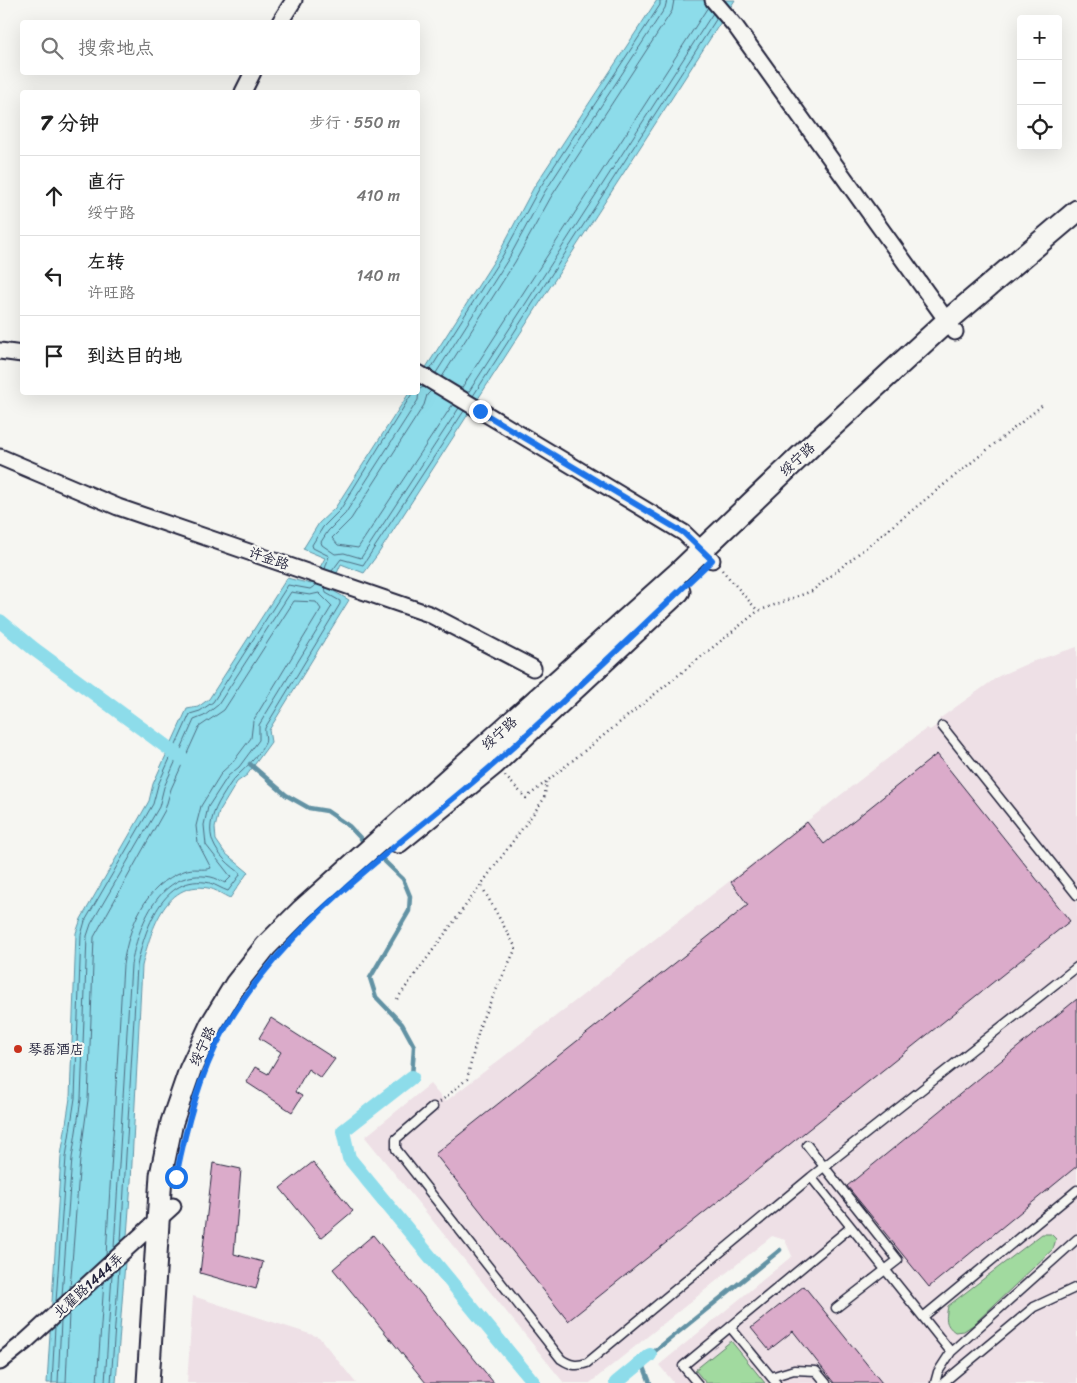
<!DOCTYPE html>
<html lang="zh">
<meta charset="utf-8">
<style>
:root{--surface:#fff;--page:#f2f2f2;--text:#222;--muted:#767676;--line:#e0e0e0}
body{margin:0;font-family:Sriracha,"LXGW WenKai TC",sans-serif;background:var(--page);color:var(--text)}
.controls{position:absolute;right:15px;top:15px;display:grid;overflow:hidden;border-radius:5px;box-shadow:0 5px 20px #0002}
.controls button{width:45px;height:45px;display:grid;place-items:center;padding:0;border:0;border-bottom:1px solid var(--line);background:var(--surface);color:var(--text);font:25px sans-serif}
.stop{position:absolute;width:15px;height:15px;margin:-11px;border:4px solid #1a73e8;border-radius:50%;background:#fff}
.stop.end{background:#1a73e8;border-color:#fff;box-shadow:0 1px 5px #0008}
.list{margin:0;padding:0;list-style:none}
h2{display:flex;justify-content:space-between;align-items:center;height:65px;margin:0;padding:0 20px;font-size:21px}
h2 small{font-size:16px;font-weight:400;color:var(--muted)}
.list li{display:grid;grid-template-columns:32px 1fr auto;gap:15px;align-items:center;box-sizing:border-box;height:80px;padding:0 20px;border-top:1px solid var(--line)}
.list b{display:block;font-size:19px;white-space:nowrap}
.list p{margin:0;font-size:16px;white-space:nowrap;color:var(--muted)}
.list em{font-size:16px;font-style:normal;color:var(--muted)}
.icon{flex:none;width:28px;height:28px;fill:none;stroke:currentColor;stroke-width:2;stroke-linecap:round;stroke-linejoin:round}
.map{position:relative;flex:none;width:1077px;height:1383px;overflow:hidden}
.search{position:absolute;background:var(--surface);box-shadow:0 5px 20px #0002;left:20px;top:20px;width:400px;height:55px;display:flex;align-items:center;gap:12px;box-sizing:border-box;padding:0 18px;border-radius:5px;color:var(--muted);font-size:19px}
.panel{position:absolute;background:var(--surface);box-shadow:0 5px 20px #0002;left:20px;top:90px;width:400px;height:305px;border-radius:5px}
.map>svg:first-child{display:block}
.built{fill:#eee0e6}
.green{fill:#a1da9f;stroke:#627e6d}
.water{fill:#8ddcea;stroke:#6292a4}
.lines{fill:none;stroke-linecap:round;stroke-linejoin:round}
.shore{stroke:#4d6c81;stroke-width:1}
.stream{stroke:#6292a4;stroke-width:4.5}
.canal{stroke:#8ddcea;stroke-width:14}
.building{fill:#dbabca;stroke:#22223b}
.lane-casing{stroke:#22223b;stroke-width:11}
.street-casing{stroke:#22223b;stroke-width:19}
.secondary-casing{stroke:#22223b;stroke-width:25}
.path{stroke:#22223b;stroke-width:2.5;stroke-dasharray:1 4;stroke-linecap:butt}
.lane{stroke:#f6f6f2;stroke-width:8}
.street{stroke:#f6f6f2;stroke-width:15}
.secondary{stroke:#f6f6f2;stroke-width:21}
.route{stroke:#1a73e8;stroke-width:6}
.poi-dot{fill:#c8321e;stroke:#f6f6f2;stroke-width:2}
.labels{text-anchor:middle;stroke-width:4.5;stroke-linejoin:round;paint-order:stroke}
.street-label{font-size:14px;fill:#22223b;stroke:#f6f6f2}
.poi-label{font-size:14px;fill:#22223b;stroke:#f6f6f2;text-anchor:start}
</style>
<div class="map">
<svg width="1077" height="1383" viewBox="0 0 1077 1383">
<rect width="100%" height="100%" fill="#f6f6f2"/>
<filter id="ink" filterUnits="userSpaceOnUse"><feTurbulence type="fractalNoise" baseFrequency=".02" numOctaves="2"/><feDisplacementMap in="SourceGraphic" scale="10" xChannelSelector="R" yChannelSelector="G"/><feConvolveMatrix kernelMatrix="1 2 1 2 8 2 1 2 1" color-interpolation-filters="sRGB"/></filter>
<g filter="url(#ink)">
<path class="built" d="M1077,647v736h-403l-15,-18 133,-109 -7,-16 -13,-4 -182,147h-26l-199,-246 65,-53 15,18 482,-374 3,2 11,-8 -2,-3 60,-43 32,-14z
M193,1296l126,41 37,46h-169z"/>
<path class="green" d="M1042,1234h9l5,5 -3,10 -80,76 -9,6 -9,1c-11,-8 -9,-14 -7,-26z
M731,1341l34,42h-59l-11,-13z"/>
<path class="water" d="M657,0h78l-357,554 -14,19 -23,-9 -11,25 19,11 -80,130 2,12 -24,33 -10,7 -18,30 -4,16 1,12 9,13 23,19 -18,26c-7,-3 -15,-9 -22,-10 -44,-8 -58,46 -66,78l-11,216 -15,201h-69l14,-227 9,-58 6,-165 5,-14 68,-118 4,-17 34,-75 11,-2 11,-8 78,-121 24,6 14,-26 -22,-9 16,-26 16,-15 74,-115 9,-1v-12l81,-127 35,-66z"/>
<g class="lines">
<path class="shore" d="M430,370l73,-115 36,-66 121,-184v-5
M436,373l73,-115 35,-65 121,-185 2,-8
M442,377l73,-115 36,-65 121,-186 2,-11
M424,387l-5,2 -1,11 -73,114 -17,17 -7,11 1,3 13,9 9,-1 17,5 98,-150
M461,389l247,-382
M431,391l-4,4 -3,10 -73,114 -19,19 6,7 20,3 95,-144
M468,393l245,-380
M473,396l244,-378
M325,569l4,-13 -16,-8 -1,-3 11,-18 17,-17 73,-118
M332,571l9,-12 22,6 101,-154
M121,1242l16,-276c7,-35 26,-94 73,-83 6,2 12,6 18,8l12,-16 -1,-3c-30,-22 -37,-43 -17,-75 4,-6 8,-14 13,-19 10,-10 24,-22 30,-35 2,-5 -1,-11 0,-15l75,-124v-3l-14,-8 -1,-6
M70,1289l10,-130 8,-59 6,-163 71,-127 6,-21 28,-62 25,-17 70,-109 22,1 5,7 -68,112 -2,17 -18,24 -11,10 -21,34 -5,20 2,17 13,25c-8,3 -18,-1 -27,3 -39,14 -55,55 -61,94l-17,291
M62,1296l10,-138 9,-59 6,-163 4,-12 68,-117 5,-20 30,-67 10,-4 14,-11 73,-113 19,3 9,-2 13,13 -73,119v15l-20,27 -11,9 -20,31 -4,18 2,20 25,32 -6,6c-4,-2 -9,-5 -14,-6 -51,-10 -73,49 -80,88l-17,283
M56,1302l10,-145 9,-59 6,-163 4,-14 68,-117 5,-19 32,-71 10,-3 13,-9 75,-117 22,4 6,-4
M52,1383l3,-56
M58,1383l3,-62
M66,1383l3,-70
M97,1383l7,-102
M105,1383l7,-109
M111,1383l8,-115"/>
<path class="stream" d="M250,764l36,31 23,13 18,3 22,15 18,19
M375,852l28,27 7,17 -1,15 -39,67 6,19 26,27 12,22 -2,31
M650,1383l-6,-16 6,-12 130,-105"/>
<path class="canal" d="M0,621l34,28 149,110
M412,1077l-69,54 6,27 185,225
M616,1383l34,-28"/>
</g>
<path class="building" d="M937,754l133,167 -502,400 -133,-167 313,-249 -17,-23 76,-60 17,22z
M1077,999v167l-148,121 -82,-101z
M271,1018l64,41 -14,19 -13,-9 -13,23 7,4 -10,16 -46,-30 9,-15 13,7 13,-22 -22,-14z
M313,1162l40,49 -32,27 -41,-50z
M213,1163l28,6 -7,85 29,8 -7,27 -56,-16z
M373,1235l121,148h-68l-93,-114z
M804,1286l78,97h-48l-41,-52 -24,19 -18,-22z"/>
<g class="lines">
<defs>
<path id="lane" d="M942,726l135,169
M433,1107l-37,32v10l165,210c9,6 15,8 26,4l224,-186 266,-210
M807,1145l91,115 -62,48
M811,1177l140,175
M923,1317l154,-127
M730,1327l46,56
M771,1377l23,-7 22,1 10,12
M697,1383l-14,-17 168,-139
M935,1383l3,-11 13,-20 126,-113
M943,1383l91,-76 43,-20"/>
<path id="street" d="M713,0l23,27 219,305
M280,22l14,-22
M243,92l10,-20
M0,351l22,3
M418,373l266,160 28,27
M0,457l118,50 311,107 104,54
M0,1362l26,-21 147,-135"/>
<path id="secondary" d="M398,842l96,-78 185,-173
M148,1383l13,-208 11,-53 18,-52 21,-45 25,-41 30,-38 36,-36 376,-337 133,-127 135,-124 131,-111"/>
</defs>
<use href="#lane" class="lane-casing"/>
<use href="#street" class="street-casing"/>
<use href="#secondary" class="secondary-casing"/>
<path class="path" d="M722,570l36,41
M505,776l21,22 232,-187 54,-20 232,-187
M397,999l147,-200 3,-17
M440,1102l27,-23 14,-57 35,-74 -35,-63"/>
<use href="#lane" class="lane"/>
<use href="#street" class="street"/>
<use href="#secondary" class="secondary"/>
</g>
</g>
<g class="lines" filter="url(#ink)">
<path class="route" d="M176,1177c10,-50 23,-102 48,-147 64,-112 176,-183 271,-267 74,-65 145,-135 217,-203l-28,-27 -204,-122"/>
</g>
<circle class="poi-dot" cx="18" cy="1049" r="5"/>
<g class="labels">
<g class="street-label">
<text transform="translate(797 459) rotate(-43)" y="5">绥宁路</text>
<text transform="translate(269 558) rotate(19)" y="5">许金路</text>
<text transform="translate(499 733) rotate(-42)" y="5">绥宁路</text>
<text transform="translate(202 1046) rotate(-65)" y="5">绥宁路</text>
<text transform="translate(88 1285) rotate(-42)" y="5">北翟路1444弄</text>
</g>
<g class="poi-label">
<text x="28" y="1054">琴磊酒店</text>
</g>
</g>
</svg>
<div class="controls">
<button>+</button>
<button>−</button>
<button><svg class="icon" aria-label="locate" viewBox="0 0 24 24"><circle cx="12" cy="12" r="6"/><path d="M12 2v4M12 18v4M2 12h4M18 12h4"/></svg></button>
</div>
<div class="stop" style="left:176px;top:1177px"></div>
<div class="stop end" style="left:480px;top:411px"></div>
<div class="search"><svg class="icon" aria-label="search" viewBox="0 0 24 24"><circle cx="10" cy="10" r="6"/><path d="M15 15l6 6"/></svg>搜索地点</div>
<section class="panel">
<h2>7 分钟<small>步行 · 550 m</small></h2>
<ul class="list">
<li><svg class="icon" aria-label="ahead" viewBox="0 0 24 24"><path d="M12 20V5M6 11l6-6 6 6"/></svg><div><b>直行</b><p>绥宁路</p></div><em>410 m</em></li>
<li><svg class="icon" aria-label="left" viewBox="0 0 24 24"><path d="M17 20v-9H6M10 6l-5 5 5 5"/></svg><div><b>左转</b><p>许旺路</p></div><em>140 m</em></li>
<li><svg class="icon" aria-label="arrive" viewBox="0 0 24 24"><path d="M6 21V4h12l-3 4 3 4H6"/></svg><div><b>到达目的地</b></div></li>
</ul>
</section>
</div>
